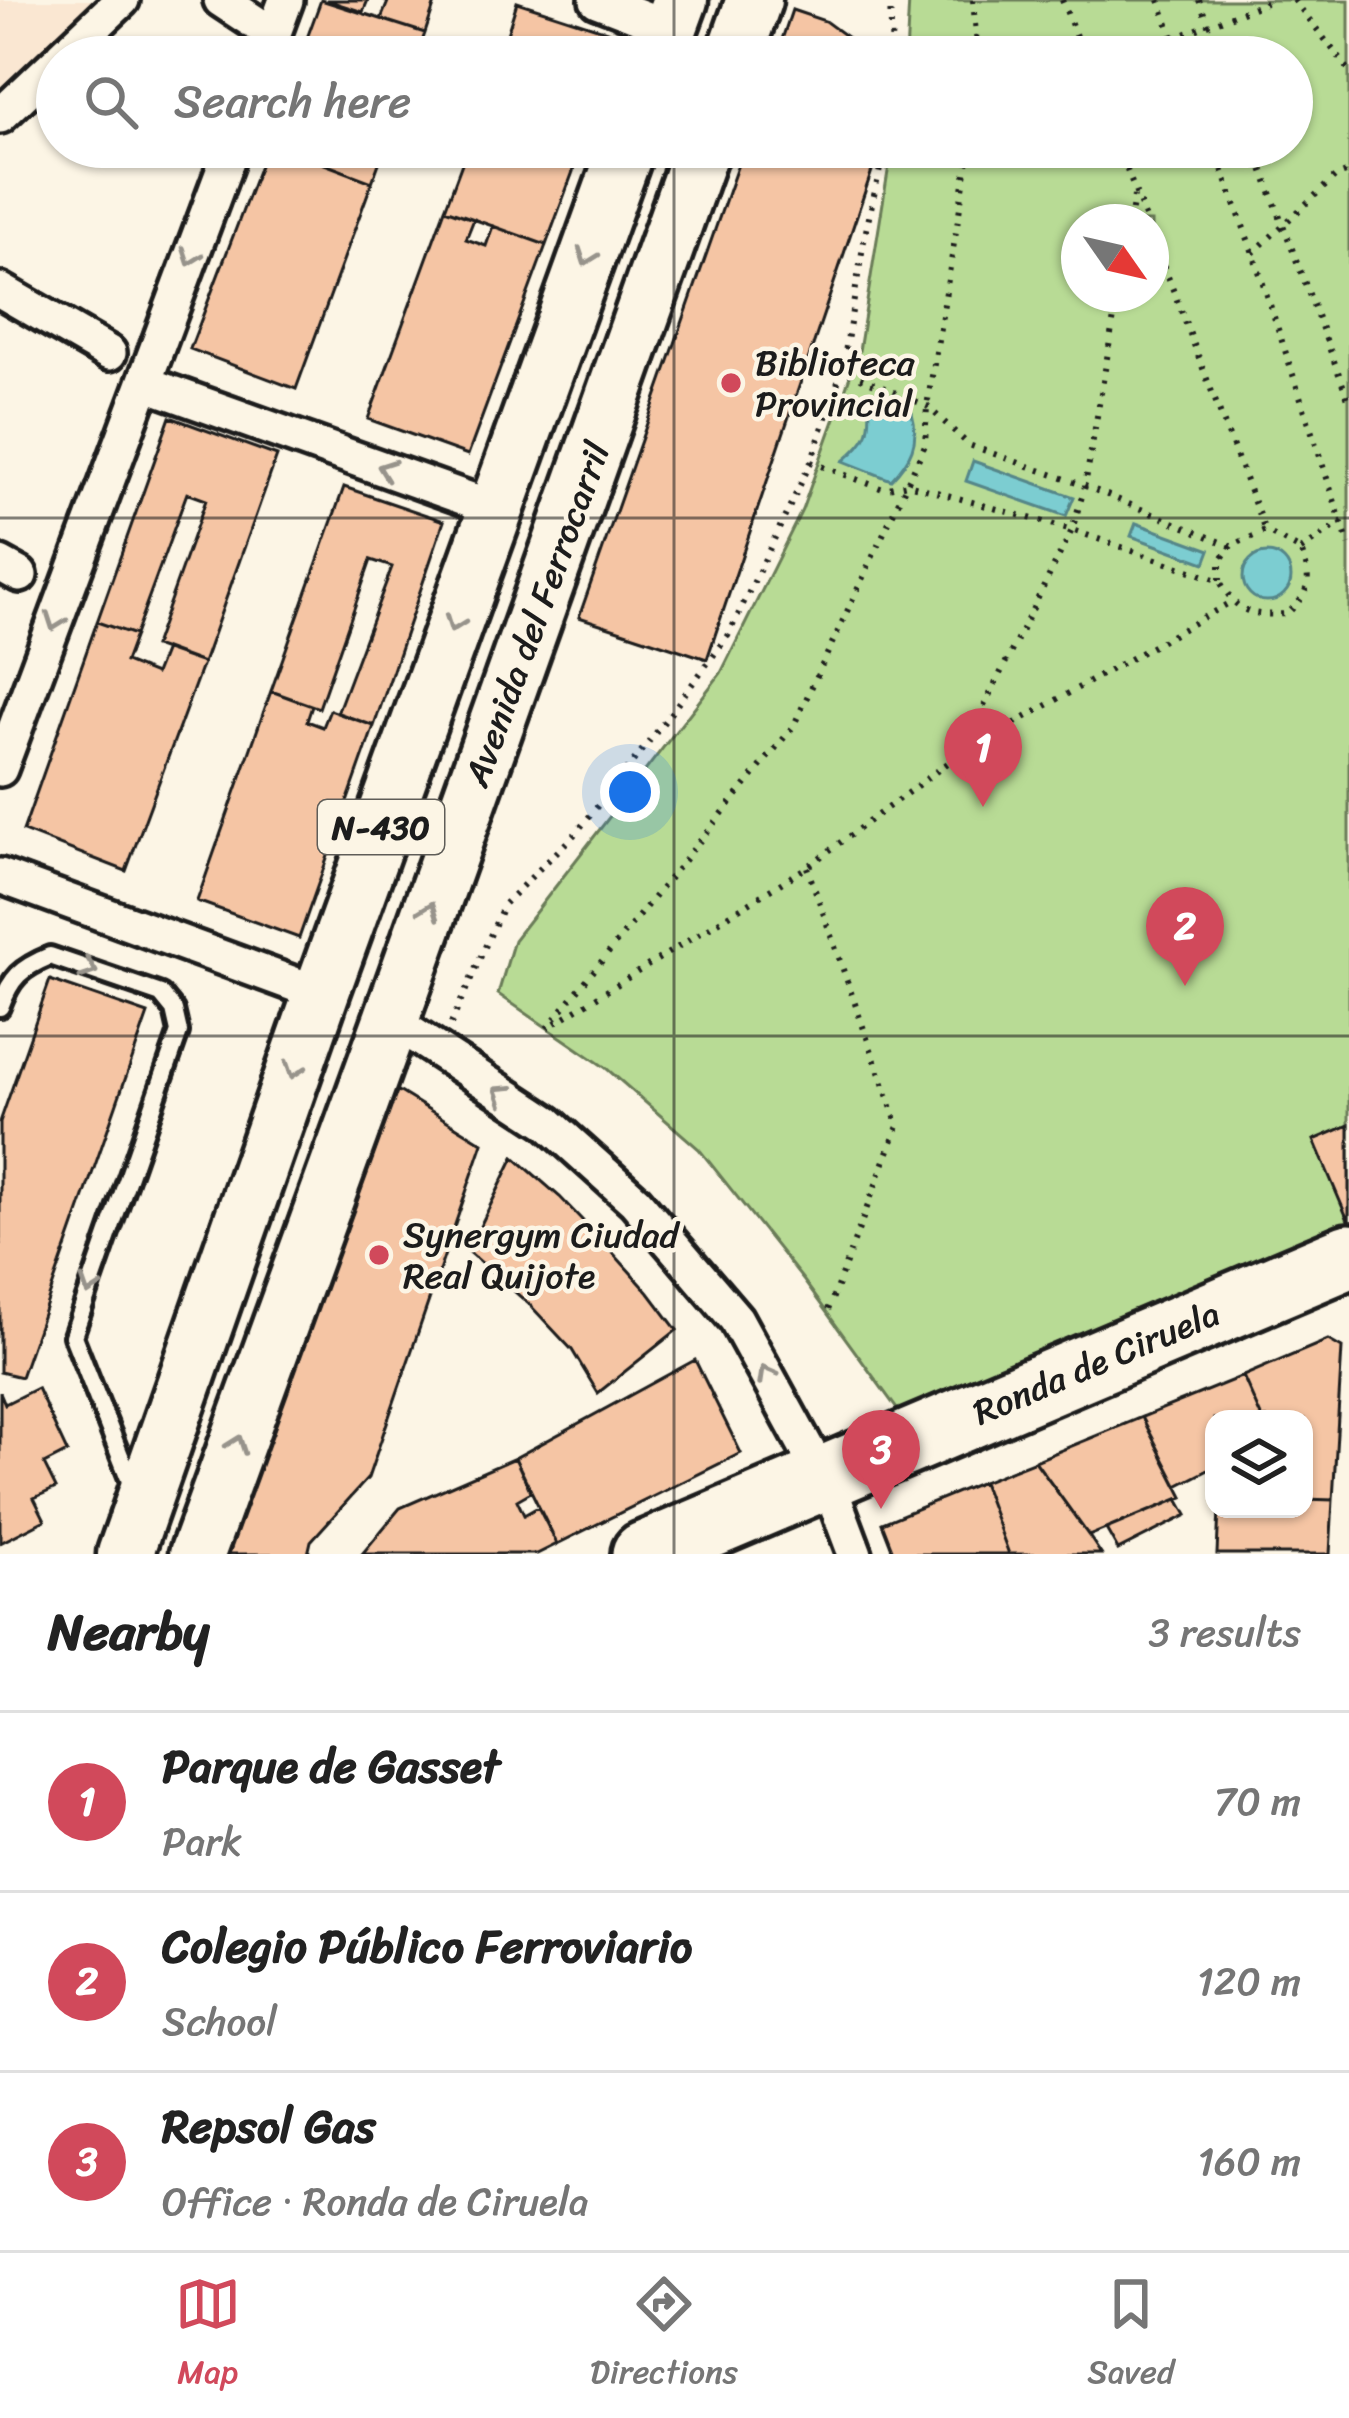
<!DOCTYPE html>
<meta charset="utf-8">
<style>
:root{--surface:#fff;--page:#f6f6f6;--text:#222;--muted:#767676;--line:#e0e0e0;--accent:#d1495b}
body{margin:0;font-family:Sriracha,sans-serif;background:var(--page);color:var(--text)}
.controls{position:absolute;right:36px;bottom:36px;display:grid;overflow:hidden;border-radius:24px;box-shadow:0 3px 9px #0004}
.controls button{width:108px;height:108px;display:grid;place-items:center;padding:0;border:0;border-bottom:3px solid var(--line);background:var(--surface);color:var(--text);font:60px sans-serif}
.compass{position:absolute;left:1061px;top:204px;width:108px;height:108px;border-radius:50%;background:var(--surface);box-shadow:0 3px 9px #0004;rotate:124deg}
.you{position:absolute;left:630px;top:792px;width:42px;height:42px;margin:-30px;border:9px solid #fff;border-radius:50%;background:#1a73e8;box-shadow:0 0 0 18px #1a73e833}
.badge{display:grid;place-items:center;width:78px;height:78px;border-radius:50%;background:var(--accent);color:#fff;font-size:39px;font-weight:700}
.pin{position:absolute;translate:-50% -99px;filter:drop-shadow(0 3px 6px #0008)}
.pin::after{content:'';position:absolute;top:63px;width:42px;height:36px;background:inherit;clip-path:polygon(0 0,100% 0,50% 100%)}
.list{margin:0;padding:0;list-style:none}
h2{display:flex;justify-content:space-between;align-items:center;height:156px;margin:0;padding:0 48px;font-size:51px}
h2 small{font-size:39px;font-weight:400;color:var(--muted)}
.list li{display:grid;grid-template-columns:78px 1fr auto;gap:36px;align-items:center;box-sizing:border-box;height:180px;padding:0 48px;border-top:3px solid var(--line)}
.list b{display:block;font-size:45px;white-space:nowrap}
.list p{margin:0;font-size:39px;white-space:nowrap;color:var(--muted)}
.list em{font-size:39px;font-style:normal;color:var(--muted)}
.icon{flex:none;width:66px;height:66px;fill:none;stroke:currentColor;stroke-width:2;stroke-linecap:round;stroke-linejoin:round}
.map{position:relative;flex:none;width:1349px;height:1554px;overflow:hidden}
.search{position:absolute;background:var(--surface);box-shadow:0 3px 9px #0004;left:36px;right:36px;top:36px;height:132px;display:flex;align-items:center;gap:30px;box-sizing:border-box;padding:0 42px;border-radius:66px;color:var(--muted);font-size:45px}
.sheet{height:696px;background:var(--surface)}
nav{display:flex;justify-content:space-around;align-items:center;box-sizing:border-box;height:168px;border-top:3px solid var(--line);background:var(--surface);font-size:33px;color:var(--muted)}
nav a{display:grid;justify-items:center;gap:6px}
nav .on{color:var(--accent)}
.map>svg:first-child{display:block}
.built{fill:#fae7d2}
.green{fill:#b8db95;stroke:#6a7c58;stroke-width:3;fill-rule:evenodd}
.water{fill:#7bcdd1;stroke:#558689;stroke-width:3}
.building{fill:#f5c5a4;stroke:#1c1c1c;stroke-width:3}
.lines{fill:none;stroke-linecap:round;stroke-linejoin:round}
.lane-casing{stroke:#1c1c1c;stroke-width:26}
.street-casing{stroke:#1c1c1c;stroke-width:42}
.primary-casing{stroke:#1c1c1c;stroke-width:63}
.highway-casing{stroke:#1c1c1c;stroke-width:72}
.path{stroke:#1c1c1c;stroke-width:6;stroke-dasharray:3 9;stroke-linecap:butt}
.lane{stroke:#fcf5e5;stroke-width:16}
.street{stroke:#fcf5e5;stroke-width:33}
.primary{stroke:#fcf5e5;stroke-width:54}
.highway{stroke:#fcf5e5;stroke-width:63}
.oneway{stroke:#97938b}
.grid{fill:none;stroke:#1c1c1c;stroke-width:3;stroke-opacity:0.55}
.poi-dot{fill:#d1495b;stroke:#fcf5e5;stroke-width:4.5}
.labels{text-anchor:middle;stroke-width:9;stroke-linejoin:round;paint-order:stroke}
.shield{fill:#fcf5e5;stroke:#5f5d58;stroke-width:3}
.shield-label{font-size:33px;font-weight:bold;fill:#1c1c1c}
.poi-label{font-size:36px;fill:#1c1c1c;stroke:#fcf5e5;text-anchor:start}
.street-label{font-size:36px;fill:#1c1c1c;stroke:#fcf5e5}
</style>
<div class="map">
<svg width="1349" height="1554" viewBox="0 0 1349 1554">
<rect width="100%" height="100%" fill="#fcf5e5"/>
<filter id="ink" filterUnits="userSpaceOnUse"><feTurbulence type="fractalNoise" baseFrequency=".00833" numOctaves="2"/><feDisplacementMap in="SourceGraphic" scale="24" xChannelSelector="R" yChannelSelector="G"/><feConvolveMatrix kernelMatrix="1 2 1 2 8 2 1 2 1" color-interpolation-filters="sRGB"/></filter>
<g filter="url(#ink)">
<path class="built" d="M0,0h122l-122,116z"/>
<path class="green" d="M909,0h440v1254l-442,169 -103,-142 -105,-132 -93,-81 -108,-74 16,-54 207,-267 81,-163 57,-159 33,-204h400v-90h-386zM1079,222h72v72h-72z"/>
<path class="water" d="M869,398l43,15c8,29 -1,46 -21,67l-48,-19c26,-22 29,-29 26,-63z
M973,461l101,36 -8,19 -100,-35z
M1136,523l74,27 -5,13 -74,-27z
M1243 577a24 24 0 1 1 48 0a24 24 0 1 1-48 0Z"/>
<path class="building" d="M321,0l104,33 -8,24h-117z
M326,0h42l-5,12z
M382,0h54l-11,33 -44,-14 7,-17z
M517,2l102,33 -7,22h-112z
M792,10l33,11 30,22 9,14h-88z
M267,147h13l92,35 -76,207 -106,-40z
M280,147h105l-13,35z
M468,147h114l-36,98 -101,-36z
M744,147h136l-173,512 -128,-42z
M445,209l29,10 -8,20 20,7 7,-20 53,19 -78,210 -100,-36z
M170,417l107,39 -74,207 -49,-17 52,-146 -19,-7 -52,142 -38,-13z
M344,487l100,34 -70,205 -37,-13 55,-146 -21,-7 -52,148 -48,-17z
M97,622l38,13 -10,27 30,12 10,-25 38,14 -77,208 -103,-40z
M271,691l41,15 -5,15 16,6 7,-17 44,16 -75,212 -102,-37z
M50,980l98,34 -127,363 -21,-5v-250z
M397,1090l86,53 -115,335 -57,63 -3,13h-80z
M1349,1125v95h-1l-34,-80z
M514,1157l46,40 45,47 44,49 28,37 -79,63 -26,-43 -42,-45 -62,-54z
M1328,1340l14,8 -9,152 -29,-1v-80h-42l-19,-43z
M695,1360l46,93 -184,91 -42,-86z
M1243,1376l19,43h-48v48l-37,19 -35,-69z
M37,1388l30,64 -23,12 12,24 -22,10 11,22 -45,23v-151l5,12z
M1142,1417l41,80 -94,39 -54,-75z
M515,1458l16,34 -14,8 7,15 14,-8 19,37 -20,10h-175l38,-46z
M1035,1461l54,75 12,18h-92l-27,-72z
M982,1482l27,72h-115l-12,-31z
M1178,1499l9,16 -69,35 -12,-21z
M1304,1499l29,1 -3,54h-113l2,-45h85z"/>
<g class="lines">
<defs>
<path id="lane" d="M0,1007c11,-30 21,-39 50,-51l111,38 13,16 5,22 -106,304 61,155"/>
<path id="street" d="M221,0l53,35
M597,0l73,28
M62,57l60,-57
M265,57l21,-57
M0,116l57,-54
M0,290l109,63
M144,383l352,126
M0,564l20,11
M0,769l232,-622
M0,876l321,118
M391,1020l156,102 88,79 101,118 98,179 21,56"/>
<path id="primary" d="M659,57l21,-57
M734,57l20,-57
M125,1554l196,-560 306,-847
M197,1554l194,-534 311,-873"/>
<path id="highway" d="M644,1554l705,-298"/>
</defs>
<use href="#lane" class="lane-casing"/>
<use href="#street" class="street-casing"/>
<use href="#primary" class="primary-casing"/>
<use href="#highway" class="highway-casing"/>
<path class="path" d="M890,0l2,57
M973,0l5,57
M1062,0l22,57
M1159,0l21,57
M1199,0l21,57
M1294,0l55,70
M1174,38l99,-38
M1118,147l29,75
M1214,147l39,106 96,292
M1254,147l95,254
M1130,222l4,-26
M1151,232l114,299
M1253,253l82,-76 14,-5
M811,462l72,27 25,-5 164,46 148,51c17,33 32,35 67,33 24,-23 25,-34 14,-64l-36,-19 -34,15 -146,-60 -116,-41 -42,-39 -85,-36
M1301,550l48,-33
M1220,580v-19l11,-15
M962,753l269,-151
M807,867l91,259 -71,187
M555,1023l252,-156 153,-113 112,-224 13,-44 33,-192
M451,1024l53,-120 72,-71 79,-99 73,-98 83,-174 31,-92 23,-135 20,-88
M547,1028l246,-301 132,-282 2,-39 43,-259"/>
<use href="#lane" class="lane"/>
<use href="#street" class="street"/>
<use href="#primary" class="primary"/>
<use href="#highway" class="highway"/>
</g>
<defs><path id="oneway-chevron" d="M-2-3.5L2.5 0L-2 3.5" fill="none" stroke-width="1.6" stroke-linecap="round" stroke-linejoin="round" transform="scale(3)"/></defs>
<g class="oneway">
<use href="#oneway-chevron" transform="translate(191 257) rotate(110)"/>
<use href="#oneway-chevron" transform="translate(587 257) rotate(110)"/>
<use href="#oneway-chevron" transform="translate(386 469) rotate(-160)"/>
<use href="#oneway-chevron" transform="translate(55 622) rotate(110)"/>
<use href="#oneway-chevron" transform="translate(454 624) rotate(110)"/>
<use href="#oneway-chevron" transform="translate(430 910) rotate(-70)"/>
<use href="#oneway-chevron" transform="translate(89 969) rotate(19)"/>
<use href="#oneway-chevron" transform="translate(294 1070) rotate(109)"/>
<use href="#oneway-chevron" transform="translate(502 1093) rotate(-147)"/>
<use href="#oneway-chevron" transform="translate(90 1287) rotate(109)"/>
<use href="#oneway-chevron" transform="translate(766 1374) rotate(-119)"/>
<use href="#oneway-chevron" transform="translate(237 1444) rotate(-70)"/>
</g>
</g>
<path class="grid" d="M674,0v57M674,147v1407M0,518h1349M0,1036h1349"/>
<g class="poi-dot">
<circle cx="731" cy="383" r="12"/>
<circle cx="379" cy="1255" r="12"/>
</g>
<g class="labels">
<rect class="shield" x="318" y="800" width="126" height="54" rx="9"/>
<g class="shield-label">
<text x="381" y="839">N-430</text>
</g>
<g class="poi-label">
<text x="755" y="375">Biblioteca<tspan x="755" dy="41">Provincial</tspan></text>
<text x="403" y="1247">Synergym Ciudad<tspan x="403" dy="41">Real Quijote</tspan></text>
</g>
<g class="street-label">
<text transform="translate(536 614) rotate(-70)" y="13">Avenida del Ferrocarril</text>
<text transform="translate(1096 1362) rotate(-23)" y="13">Ronda de Ciruela</text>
</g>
</g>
</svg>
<div class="controls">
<button><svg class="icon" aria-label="layers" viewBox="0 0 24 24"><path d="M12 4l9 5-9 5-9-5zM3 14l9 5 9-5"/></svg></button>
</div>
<svg class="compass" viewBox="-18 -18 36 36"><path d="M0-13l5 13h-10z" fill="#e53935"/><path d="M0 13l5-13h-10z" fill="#767676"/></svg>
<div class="you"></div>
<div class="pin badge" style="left:983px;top:807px">1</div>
<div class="pin badge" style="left:1185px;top:986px">2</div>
<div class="pin badge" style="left:881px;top:1509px">3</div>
<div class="search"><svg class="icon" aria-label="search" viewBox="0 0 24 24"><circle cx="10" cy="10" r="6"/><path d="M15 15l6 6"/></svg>Search here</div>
</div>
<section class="sheet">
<h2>Nearby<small>3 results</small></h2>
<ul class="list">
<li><span class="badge">1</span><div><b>Parque de Gasset</b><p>Park</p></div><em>70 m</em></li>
<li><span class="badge">2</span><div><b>Colegio Público Ferroviario</b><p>School</p></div><em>120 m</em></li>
<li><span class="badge">3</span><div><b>Repsol Gas</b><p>Office · Ronda de Ciruela</p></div><em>160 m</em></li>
</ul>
</section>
<nav>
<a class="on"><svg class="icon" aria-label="map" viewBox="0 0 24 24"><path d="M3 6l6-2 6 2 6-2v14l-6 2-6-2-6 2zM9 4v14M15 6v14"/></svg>Map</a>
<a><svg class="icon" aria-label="directions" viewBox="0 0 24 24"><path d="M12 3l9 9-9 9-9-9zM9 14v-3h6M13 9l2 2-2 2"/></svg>Directions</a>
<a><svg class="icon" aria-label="saved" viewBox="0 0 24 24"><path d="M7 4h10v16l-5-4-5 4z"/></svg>Saved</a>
</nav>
